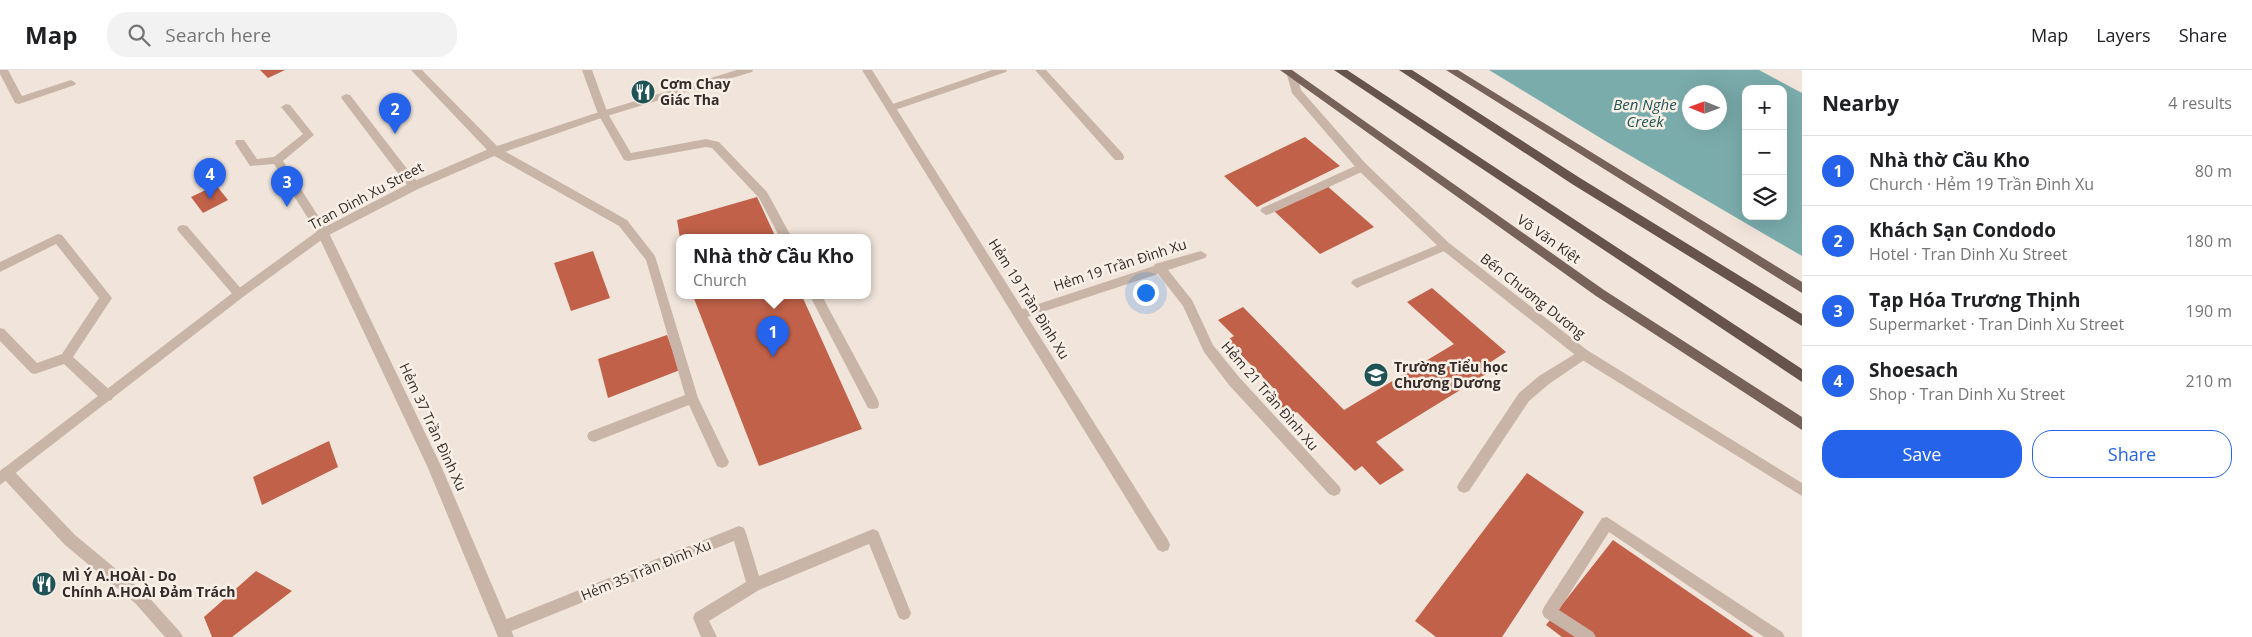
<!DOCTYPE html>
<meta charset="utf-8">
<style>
:root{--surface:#fff;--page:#f2f2f2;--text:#202124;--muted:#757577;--line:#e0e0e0;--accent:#2563eb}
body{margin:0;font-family:"Open Sans",sans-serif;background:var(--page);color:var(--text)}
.controls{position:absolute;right:15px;top:15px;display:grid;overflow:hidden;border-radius:10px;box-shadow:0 5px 20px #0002}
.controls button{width:45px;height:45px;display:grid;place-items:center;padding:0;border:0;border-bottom:1px solid var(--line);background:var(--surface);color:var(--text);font:25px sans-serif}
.compass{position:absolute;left:1682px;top:15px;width:45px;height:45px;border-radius:50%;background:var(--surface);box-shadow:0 5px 20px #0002;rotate:271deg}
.you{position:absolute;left:1145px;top:222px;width:18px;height:18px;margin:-12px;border:4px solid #fff;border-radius:50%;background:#1a73e8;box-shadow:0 0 0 8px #1a73e833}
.badge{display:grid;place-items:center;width:32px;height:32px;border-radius:50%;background:var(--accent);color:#fff;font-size:16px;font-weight:700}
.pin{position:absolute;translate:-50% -41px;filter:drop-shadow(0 1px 2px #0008)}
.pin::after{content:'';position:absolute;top:26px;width:18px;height:15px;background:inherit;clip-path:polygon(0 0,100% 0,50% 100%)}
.popup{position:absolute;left:676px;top:164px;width:195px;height:65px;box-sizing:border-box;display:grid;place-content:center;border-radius:10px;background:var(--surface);filter:drop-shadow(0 1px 4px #0005);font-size:16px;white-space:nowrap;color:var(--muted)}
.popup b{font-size:19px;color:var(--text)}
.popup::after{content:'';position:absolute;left:50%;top:100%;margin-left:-10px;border:10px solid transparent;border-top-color:var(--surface)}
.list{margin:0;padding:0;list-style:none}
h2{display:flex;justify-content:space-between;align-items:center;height:65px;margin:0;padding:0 20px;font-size:21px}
h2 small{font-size:16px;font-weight:400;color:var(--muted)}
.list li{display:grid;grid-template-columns:32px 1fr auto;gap:15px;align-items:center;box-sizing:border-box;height:70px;padding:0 20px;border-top:1px solid var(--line)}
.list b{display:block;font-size:19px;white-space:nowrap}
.list p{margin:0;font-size:16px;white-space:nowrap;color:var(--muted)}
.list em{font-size:16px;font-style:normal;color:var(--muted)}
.actions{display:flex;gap:10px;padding:15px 20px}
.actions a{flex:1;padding:11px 0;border:1px solid var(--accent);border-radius:20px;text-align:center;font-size:18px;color:var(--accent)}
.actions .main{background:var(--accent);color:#fff}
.icon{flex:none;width:28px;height:28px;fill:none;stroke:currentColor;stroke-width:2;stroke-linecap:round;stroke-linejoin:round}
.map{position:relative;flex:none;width:1802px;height:567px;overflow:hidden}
header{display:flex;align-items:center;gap:30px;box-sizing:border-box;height:70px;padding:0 25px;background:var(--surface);border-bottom:1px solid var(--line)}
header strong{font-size:24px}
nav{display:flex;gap:28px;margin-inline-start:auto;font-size:18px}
.search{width:350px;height:45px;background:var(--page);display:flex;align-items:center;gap:12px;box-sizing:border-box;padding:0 18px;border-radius:20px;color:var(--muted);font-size:19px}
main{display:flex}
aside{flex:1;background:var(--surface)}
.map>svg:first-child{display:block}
.water{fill:#7bacac;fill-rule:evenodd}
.building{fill:#c16149}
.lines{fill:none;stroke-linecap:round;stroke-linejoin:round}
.service{fill:#c8b5a7;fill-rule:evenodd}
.minor{fill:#c8b5a7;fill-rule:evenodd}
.tertiary{fill:#c8b5a7;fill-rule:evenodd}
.primary{fill:#766259;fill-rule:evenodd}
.trunk{fill:#66544c;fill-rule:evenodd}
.labels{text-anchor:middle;stroke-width:5;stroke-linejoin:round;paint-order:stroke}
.poi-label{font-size:14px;font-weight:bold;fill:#352b28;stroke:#f8f0e7;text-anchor:start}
.street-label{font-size:14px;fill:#352b28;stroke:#f8f0e7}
.water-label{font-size:15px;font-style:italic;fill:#1f5355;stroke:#f8f0e7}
</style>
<header>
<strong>Map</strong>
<div class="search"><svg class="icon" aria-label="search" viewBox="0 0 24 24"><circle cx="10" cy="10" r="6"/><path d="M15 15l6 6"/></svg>Search here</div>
<nav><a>Map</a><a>Layers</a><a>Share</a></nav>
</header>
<main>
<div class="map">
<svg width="1802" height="567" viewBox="0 0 1802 567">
<rect width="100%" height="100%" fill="#f1e5db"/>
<path class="water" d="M1489,0h270l43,23v163l-195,-114zM1746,19h37v127h-37zM1690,22h30v30h-30z"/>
<path class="building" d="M260,0h25l-17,8z
M1305,67l35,29 -83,41 -33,-31z
M216,115l12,15 -25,13 -12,-16z
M1326,115l48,42 -54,27 -47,-44z
M757,127l19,41h-96l-3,-18z
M593,181l17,47 -39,13 -17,-48z
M1432,218l74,64 -26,17 6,5 -110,68 28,28 -24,15 -18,-19 -7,5 -58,-59 -9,5 -18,-18 9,-5 -52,-54 7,-4 -16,-16 25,-13 101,103 110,-66 -47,-42z
M693,226h109l60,133 -103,37z
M667,265l13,35 -72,28 -10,-39z
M329,371l9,26 -76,38 -9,-28z
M1527,403l57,39 -82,125h-66l-21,-16z
M1613,470l141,97h-192l-16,-12z
M256,501l36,20 -60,46h-20l-8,-20z"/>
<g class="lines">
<path class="service" d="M0,0h8l14,26 49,-16 5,3 -1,2 -56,19 -4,-1 -15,-29z
M411,0h11l77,78 128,72 28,36 43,142 31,64 -2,4 -5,2 -5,-2 -28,-61 -95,37 -5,-2 -2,-4 2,-4 96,-37 -39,-135 -27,-34 -128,-72z
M582,0h10l16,44 23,39 75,-14 13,3 48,50 25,46h-12l-21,-40 -47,-50 -6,-1 -78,14 -4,-1 -26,-46z
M992,0h15l-1,2 -111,38h-8l-1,-2 1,-2z
M1035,0h11l77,84 1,3 -1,3h-8z
M346,24l4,1 68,88 2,3 -2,3h-8l-68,-90 -1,-2z
M286,34l4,1 24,30 -31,26 46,72 -6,4 -4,-1 -45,-72 -24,2 -15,-23 1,-3h8l13,19 17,-2 29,-23 -22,-27z
M1362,93l5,4 -1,3 -96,44 -4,1 -6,-4 2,-3z
M183,155l4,1 56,65 2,3 -2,3h-8l-56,-65 -2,-3 2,-3z
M58,164l4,1 50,63 -39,59 39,35 1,4 -1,4 -5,1 -5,-1 -38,-36 -29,10 -4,-1 -31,-32v-13l4,1 33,34 25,-9 37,-56 -43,-54 -56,28v-10z
M1445,172l6,4 -2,3 -88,37 -4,2 -6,-5 2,-3z
M1201,181l6,4 -2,3 -37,12 24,30 21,45 26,32 100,109 2,4 -2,4 -5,2 -5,-2 -100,-109 -25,-33 -21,-46 -25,-32 -137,45 -4,-2 -2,-3 2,-3 137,-45 1,-2z
M810,226h12l56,104 1,4 -1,4 -5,1 -5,-1z
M1583,279l4,1 2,4 -2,4 -38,26 -20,17 -60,90 -5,2 -5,-2 -2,-4 2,-4 60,-90 20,-17z
M7,397l5,2 63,66 70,58 35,39 3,5h-18l-30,-34 -70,-58 -63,-68 -2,-4 2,-4z
M1607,447l175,115 3,5h-21l-155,-105 -50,78 34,22 3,5h-21l-31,-20 -2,-5 2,-5 58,-89z
M739,456l5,2 2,5 13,43 114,-47 5,2 33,82 -2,5 -5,2 -5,-2 -30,-74 -110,46 -50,31 8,16h-16l-8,-19 2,-5 51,-31 -12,-41 -232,94 -5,-2 -2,-5 2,-5z"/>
<path class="minor" d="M862,0h10l296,470 2,5 -2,5 -5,2 -5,-2z
M1292,2l5,3 4,15 65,74 83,79 138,107 215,133v13l-223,-138 -138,-109 -83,-79 -66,-77 -5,-18z
M323,159l6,4 113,235 72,169h-16l-70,-169 -111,-235z"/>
<path class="tertiary" d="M737,0h16l-1,2 -145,44 -108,38 -81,35 -91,47 -84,61 -243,188v-14l235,-180 84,-61 91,-47 81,-35 108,-36z"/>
<path class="primary" d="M1280,0h12l312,220 198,127v13l-206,-134z
M1446,0h12l344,212v11z"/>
<path class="trunk" d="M1334,0h13l455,299v13z
M1399,0h13l168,108 222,136v12l-230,-142z"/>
</g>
<defs>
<symbol id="restaurant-disc" viewBox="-11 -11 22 22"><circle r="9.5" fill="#1f5355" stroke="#f8f0e7"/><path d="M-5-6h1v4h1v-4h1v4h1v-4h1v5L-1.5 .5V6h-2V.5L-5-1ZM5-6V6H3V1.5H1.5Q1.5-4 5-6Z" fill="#fff"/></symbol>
<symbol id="school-disc" viewBox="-11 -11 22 22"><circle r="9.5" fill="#1f5355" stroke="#f8f0e7"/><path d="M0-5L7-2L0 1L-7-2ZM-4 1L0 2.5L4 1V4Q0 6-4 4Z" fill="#fff"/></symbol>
</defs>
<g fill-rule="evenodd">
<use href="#restaurant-disc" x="629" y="8" width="28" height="28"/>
<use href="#school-disc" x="1362" y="291" width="28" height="28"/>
<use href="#restaurant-disc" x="30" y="500" width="28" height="28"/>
</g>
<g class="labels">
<g class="poi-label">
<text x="660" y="19">Cơm Chay<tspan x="660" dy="16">Giác Tha</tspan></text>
<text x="1394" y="302">Trường Tiểu học<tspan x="1394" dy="16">Chương Dương</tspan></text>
<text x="62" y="511">MÌ Ý A.HOÀI - Do<tspan x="62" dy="16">Chính A.HOÀI Đảm Trách</tspan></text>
</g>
<g class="street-label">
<text transform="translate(366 126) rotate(-28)" y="5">Tran Dinh Xu Street</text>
<text transform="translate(1549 169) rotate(35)" y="5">Võ Văn Kiệt</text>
<text transform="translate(1120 195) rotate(-18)" y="5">Hẻm 19 Trần Đình Xu</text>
<text transform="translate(1533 226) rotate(38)" y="5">Bến Chương Dương</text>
<text transform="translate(1029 229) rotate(58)" y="5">Hẻm 19 Trần Ðình Xu</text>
<text transform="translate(1270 326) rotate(49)" y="5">Hẻm 21 Trần Đình Xu</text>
<text transform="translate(433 357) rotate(65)" y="5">Hẻm 37 Trần Ðình Xu</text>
<text transform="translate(646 500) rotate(-22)" y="5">Hẻm 35 Trần Đình Xu</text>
</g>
<g class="water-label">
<text x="1645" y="40">Ben Nghe<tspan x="1645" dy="17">Creek</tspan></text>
</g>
</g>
</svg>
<div class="controls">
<button>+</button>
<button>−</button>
<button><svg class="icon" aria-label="layers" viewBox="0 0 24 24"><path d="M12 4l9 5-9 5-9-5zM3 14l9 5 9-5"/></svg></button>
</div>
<svg class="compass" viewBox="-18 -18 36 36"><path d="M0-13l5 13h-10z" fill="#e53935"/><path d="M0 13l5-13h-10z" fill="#757577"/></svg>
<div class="you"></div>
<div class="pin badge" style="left:773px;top:287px">1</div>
<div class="popup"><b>Nhà thờ Cầu Kho</b>Church</div>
<div class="pin badge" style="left:395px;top:64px">2</div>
<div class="pin badge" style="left:287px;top:137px">3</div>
<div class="pin badge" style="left:210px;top:129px">4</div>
</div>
<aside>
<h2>Nearby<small>4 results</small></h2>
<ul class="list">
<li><span class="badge">1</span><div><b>Nhà thờ Cầu Kho</b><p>Church · Hẻm 19 Trần Ðình Xu</p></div><em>80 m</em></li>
<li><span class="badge">2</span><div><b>Khách Sạn Condodo</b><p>Hotel · Tran Dinh Xu Street</p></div><em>180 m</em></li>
<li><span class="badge">3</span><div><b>Tạp Hóa Trương Thịnh</b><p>Supermarket · Tran Dinh Xu Street</p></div><em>190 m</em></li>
<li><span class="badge">4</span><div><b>Shoesach</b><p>Shop · Tran Dinh Xu Street</p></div><em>210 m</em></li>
</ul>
<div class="actions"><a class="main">Save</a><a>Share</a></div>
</aside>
</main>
